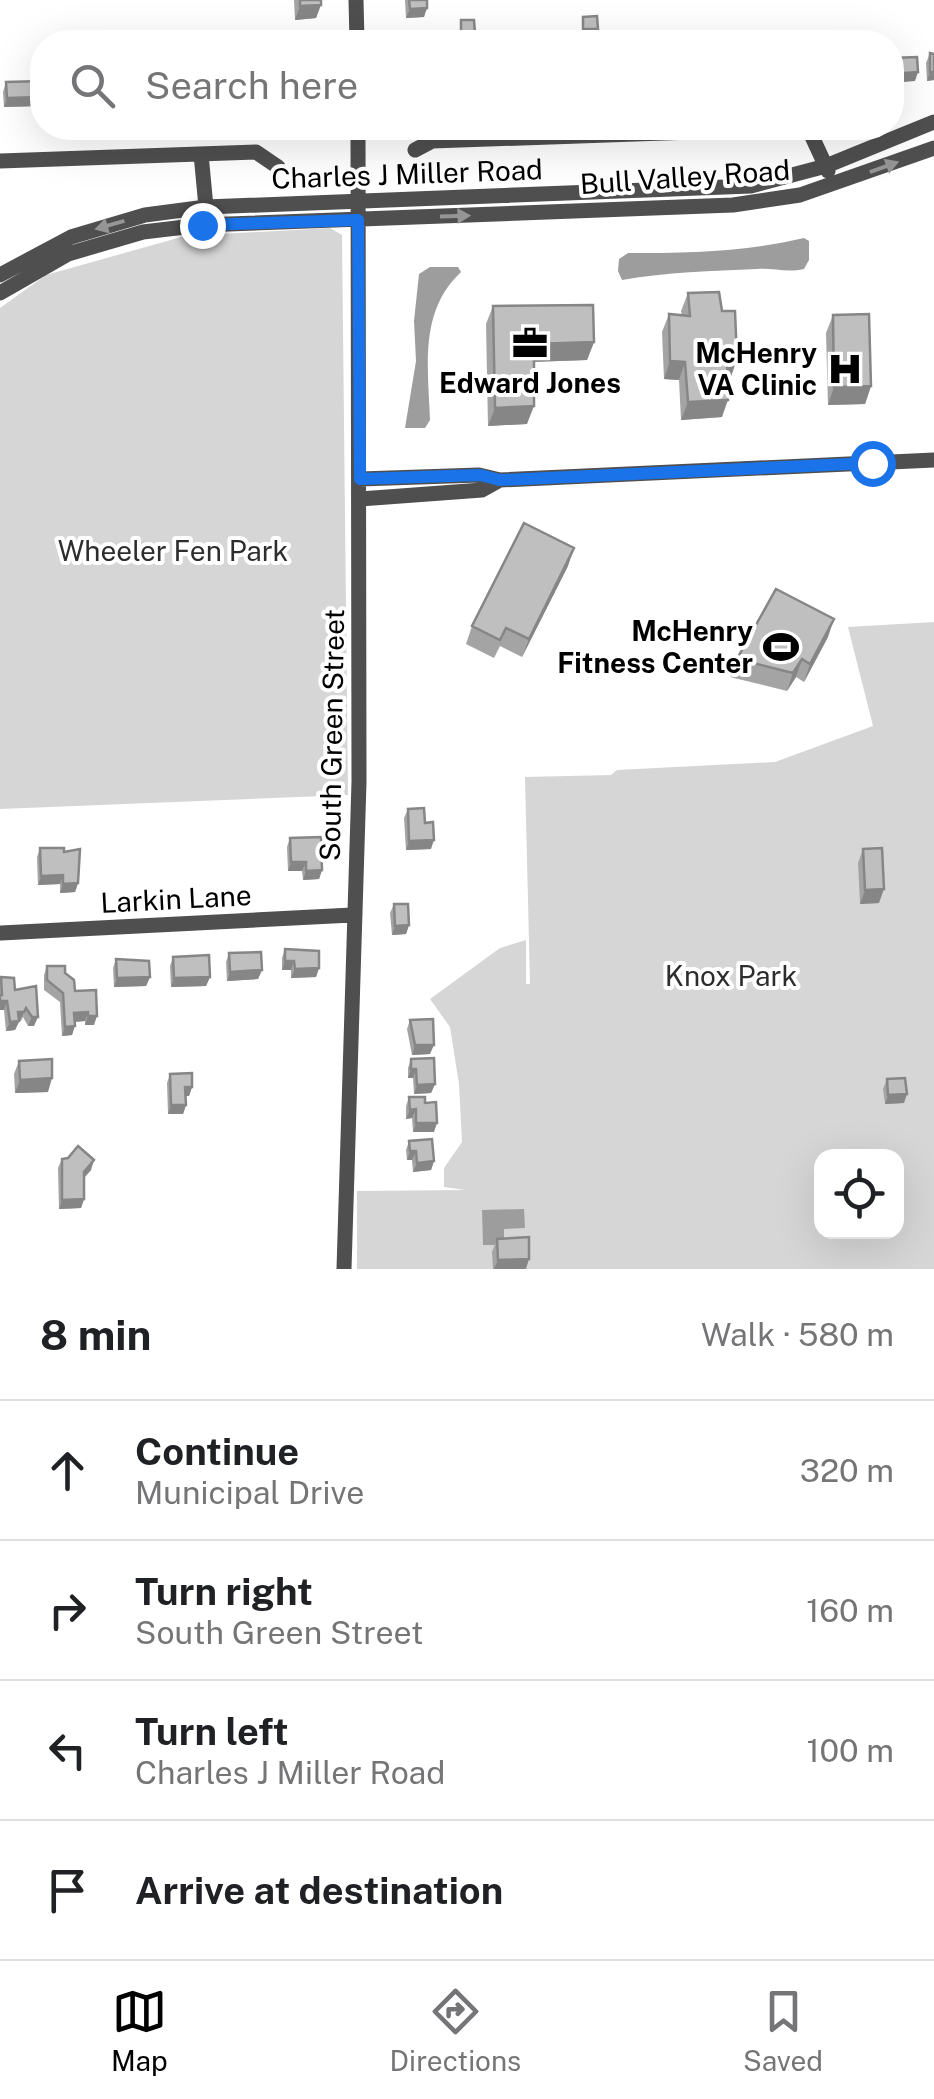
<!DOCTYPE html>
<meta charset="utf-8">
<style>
:root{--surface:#fff;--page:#f2f2f2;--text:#202124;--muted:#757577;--line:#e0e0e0;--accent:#000}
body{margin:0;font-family:"Public Sans",sans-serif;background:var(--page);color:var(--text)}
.controls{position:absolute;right:30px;bottom:30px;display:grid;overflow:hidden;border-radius:20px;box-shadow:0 10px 40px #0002}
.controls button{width:90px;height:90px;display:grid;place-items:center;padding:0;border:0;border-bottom:2px solid var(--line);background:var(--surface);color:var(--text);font:50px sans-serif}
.stop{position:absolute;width:30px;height:30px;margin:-22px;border:8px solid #1a73e8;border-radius:50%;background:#fff}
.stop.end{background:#1a73e8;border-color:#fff;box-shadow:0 2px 10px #0008}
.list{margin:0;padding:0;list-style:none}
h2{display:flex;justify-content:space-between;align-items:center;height:130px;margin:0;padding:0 40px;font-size:42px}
h2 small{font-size:32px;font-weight:400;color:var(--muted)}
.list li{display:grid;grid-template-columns:65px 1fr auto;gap:30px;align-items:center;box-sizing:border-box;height:140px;padding:0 40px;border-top:2px solid var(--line)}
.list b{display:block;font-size:38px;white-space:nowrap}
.list p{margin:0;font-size:32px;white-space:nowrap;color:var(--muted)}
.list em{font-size:32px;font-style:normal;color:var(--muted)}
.icon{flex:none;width:55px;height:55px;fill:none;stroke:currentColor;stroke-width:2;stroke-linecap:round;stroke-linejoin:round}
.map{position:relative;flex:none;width:934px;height:1269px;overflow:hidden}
.search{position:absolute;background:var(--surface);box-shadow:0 10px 40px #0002;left:30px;right:30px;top:30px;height:110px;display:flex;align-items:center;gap:25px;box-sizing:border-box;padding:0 35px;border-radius:40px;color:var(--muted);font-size:38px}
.sheet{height:690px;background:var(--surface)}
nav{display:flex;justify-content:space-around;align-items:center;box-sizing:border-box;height:140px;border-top:2px solid var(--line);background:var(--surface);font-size:28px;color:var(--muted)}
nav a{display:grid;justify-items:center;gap:5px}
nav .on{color:var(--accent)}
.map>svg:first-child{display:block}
.green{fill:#d6d6d6;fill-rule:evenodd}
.water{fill:#9d9d9d}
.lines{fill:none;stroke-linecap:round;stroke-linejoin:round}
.minor{stroke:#4f4f4f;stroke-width:15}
.wall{fill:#a4a4a4}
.shaded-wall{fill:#868686}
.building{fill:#bfbfbf;stroke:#868686;stroke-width:2.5}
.oneway{fill:#959595}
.route{stroke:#1a73e8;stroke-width:12}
.labels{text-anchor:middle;stroke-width:8;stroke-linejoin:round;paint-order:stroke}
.street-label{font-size:28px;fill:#000;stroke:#fff}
.poi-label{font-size:28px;font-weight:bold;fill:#000;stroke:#fff;text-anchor:end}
.park-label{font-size:28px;fill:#2d2d2d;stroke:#fff}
</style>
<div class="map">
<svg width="934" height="1269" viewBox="0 0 934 1269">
<rect width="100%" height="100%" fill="#fff"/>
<path class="green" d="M330,228l12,7 6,560 -348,14v-501l46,-33 139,-39z
M934,622v647h-577v-78l108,-1 -21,-3v-19l18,-26 -3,-58 -9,-57 -20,-28 70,-51 26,-8v44h4l-5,-207 86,-2 6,-5 158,-8 98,-36 -25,-99zM822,1156h74v76h-74z"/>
<path class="water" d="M804,238l5,3v19l-5,9c-17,4 -30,-1 -47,0 -45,2 -90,3 -135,11l-4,-9 1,-12 9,-6c60,0 117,-1 176,-15z
M430,267h28l3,5c-42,39 -33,95 -31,148l-5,8h-20l11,-67 -2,-40 5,-47z
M524,1209l1,19 -21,1v16h-21l-1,-35z"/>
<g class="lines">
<path class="minor" d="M356,0l1,42
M415,150l17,-9 376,-13 20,43
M201,154l5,53
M0,161l256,-9 22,15
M0,275l71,-38 74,-22 61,-8 545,-21 75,-20 108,-44
M0,293l68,-39 75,-22 59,-7 531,-20 67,-10 134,-47
M360,479l119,-4 21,5 434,-20
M360,499l122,-9 18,-10
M1,933l351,-18
M344,1269l15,-487 -1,-654"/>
</g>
<path class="wall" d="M294,0h27l-5,18 -21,2z
M405,0h22l-3,17 -18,1z
M930,53l4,1v26l-7,1 -1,-18z
M6,82l34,24 -36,1 -1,-15z
M688,293l43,84h-4l-5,40 -41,3 -2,-40 -15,-1 -2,-47 7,-18 13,1 -1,-4z
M493,306l101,36 -7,18 -53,2 -7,62 -39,2 -2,-102z
M833,315l38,71 -6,18 -37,1 -2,-72z
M568,566l-46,91 -22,-11 -6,12 -28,-14 6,-18z
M828,637l-24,45 -8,-5 -9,14 -57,-14 7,-18z
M408,809l17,14 6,26 -25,1 -2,-32z
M290,838l32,32 -3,9 -16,1 -1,-9h-14l-1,-24z
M40,848l24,4 14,31 -3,9 -15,1v-9l-22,1 -1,-28z
M863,849l16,54 -19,1 -2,-41z
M394,904l15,21 -3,9 -14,1 -2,-22z
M285,949l34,19 -3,9 -25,1v-8h-9v-12z
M229,953l33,17 -4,9 -31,2 -1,-19z
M173,957l37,20 -4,9 -35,1 -1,-21z
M116,959l34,18 -4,9 -32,1 -1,-19z
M47,966l18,7 29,52h-9v-4l-10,1 -3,13 -10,1 -2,-34 -16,-12v-15z
M1,977l14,13 21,-4 -2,40h-6l-5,-9 -2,4h-2l-4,9 -9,1 -2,-21h-4v-29z
M410,1020l20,34 -18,1 -5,-26z
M411,1059l24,25 -4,9 -17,1 -1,-16h-5v-10z
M19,1061l29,31 -33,1 -1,-19z
M170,1074l22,13 -3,9h-3v9l-3,9h-15l-1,-31z
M887,1079l17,24 -19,1 -2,-15z
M409,1097l25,35h-21l-1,-14 -6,1v-13z
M409,1141l25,20 -3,9 -18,2 -1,-12h-5l-1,-10z
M62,1159l29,11 -7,8v21l-3,9 -22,1 -1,-41z
M497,1239l29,30h-33l-1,-17z"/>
<path class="shaded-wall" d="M321,5l-5,13 -21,2 5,-14z
M427,8l-3,9 -18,1 4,-9z
M583,29h15l-2,4 -14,1z
M461,33h14l-2,4 -13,1z
M918,72l-3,9 -23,2v-9z
M930,72h4v8l-7,1z
M42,97l-2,9 -36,1 3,-9z
M594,342l-7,18 -60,2 7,-18z
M727,359h10l-6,18h-11z
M670,361l15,1 -6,18 -15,-1z
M871,386l-6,18 -37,1 6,-18z
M728,400l-6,17 -41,3 7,-18z
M534,406l-7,18 -39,2 7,-18z
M574,548l-6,18 -46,91 7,-18z
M834,619l-6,18 -24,45 6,-18z
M802,659l-6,18 -9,14 6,-18z
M434,840l-3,9 -25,1 3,-9z
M291,862h15l-4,9h-14z
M322,870l-3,9 -16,1 3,-9z
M63,875l-3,9 -22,1 3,-9z
M78,883l-3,9 -15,1 3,-9z
M884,889l-5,14 -19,1 5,-14z
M409,925l-3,9 -14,1 3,-9z
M285,961h9l-3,9h-9z
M319,968l-3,9 -25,1 4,-9z
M262,970l-4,9 -31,2 3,-9z
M150,977l-4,9 -32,1 3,-9z
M210,977l-4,9 -35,1 3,-9z
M0,1001h7l-3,9h-4z
M18,1012h6l-9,18 -9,1 4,-9z
M88,1012l-3,9 -14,1 3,-9z
M88,1016h9l-3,9h-9z
M32,1017h6l-4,9h-6z
M75,1026l-3,9 -10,1 3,-9z
M415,1045h19l-4,9 -18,1z
M411,1069h5l-3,9h-5z
M52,1078l-4,14 -33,1 5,-13z
M435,1084l-4,9 -17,1 3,-9z
M185,1087h7l-3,9h-7z
M907,1094l-3,9 -19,1 3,-9z
M171,1105h15l-3,9h-15z
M416,1109l-4,9 -6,1 4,-9z
M416,1123h21l-3,9h-21z
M410,1151h6l-4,9h-5z
M94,1160l-3,10 -11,12 4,-10z
M434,1161l-3,9 -18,2 4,-9z
M84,1199l-3,9 -22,1 3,-9z
M529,1259l-3,10h-32l4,-9z"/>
<path class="building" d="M300,0h21v5l-21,1z
M409,0h18v8l-17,1z
M597,16l1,13h-15v-12z
M461,20h13l1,13h-14z
M930,53l4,1v18h-4z
M917,57l1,15 -26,2v-16z
M42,81v16l-35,1 -1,-16z
M719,292l3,19h13l2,48h-10l1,41 -40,2 -3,-40 -15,-1 -1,-47 21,2 -2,-23z
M593,305l1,37 -60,2v62l-39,2 -2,-102z
M869,314l2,72 -37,1 -1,-72z
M524,523l50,25 -45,91 -23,-11 -6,12 -28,-14z
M776,589l58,30 -24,45 -8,-5 -9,14 -56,-14z
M424,808l1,15 8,-1 1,18 -25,1 -1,-32z
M321,837l1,33 -16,1v-9h-15l-1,-24z
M40,848h24v4l16,-3 -2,34 -15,1v-9l-22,1z
M882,848l2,41 -19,1 -2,-41z
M394,904h14l1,21 -14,1z
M285,949l34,2v17l-24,1 -1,-8h-9z
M261,952l1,18 -32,2 -1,-19z
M209,955l1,22 -36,1 -1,-21z
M116,959l33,2 1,16 -33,1z
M47,966h18v7l9,7 1,11 21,-1 1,26h-9v-4l-14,1 1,13 -10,1 -2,-34 -16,-13z
M1,977l13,1 1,12 21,-4 2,31h-6l-6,-9 -2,4h-6l1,9 -9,1 -3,-21h-7v-6h2z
M433,1019l1,26h-19l-5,-25z
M434,1058l1,26 -18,1 -1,-16h-5v-10z
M52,1059v19l-32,2 -1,-19z
M192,1073v14h-7l1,18h-15l-1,-31z
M905,1078l2,16 -19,1 -1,-16z
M409,1097h16v6l11,-1 1,21h-21v-14l-6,1z
M432,1139l2,22 -17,2 -1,-12h-6l-1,-10z
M78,1146l16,14 -10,12v27l-22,1v-41l6,-1z
M529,1237v22l-31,1 -1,-21z"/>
<defs><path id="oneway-solid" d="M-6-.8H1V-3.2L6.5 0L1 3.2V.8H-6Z" transform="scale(2.5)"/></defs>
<g class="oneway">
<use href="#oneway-solid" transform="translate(884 167) rotate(-20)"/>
<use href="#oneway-solid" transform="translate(455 216) rotate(-2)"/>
<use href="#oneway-solid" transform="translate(110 225) rotate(164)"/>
</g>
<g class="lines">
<path class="route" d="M202,225l156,-5 2,259 120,-4 20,5 372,-17"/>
</g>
<defs>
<symbol id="office-bare" viewBox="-9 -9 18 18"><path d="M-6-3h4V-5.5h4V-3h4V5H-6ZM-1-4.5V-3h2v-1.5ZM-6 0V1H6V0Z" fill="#000" stroke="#fff" stroke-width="2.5" paint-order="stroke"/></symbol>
<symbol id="hospital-bare" viewBox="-9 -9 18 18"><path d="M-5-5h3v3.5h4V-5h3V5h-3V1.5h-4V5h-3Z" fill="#000" stroke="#fff" stroke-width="2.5" paint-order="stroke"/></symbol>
<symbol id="stadium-bare" viewBox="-9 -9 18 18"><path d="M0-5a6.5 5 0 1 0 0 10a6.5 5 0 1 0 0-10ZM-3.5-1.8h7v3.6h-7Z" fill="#000" stroke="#fff" stroke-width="2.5" paint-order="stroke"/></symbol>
</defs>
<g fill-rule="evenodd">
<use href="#office-bare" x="505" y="318" width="50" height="50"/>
<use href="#hospital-bare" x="820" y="344" width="50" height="50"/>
<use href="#stadium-bare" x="756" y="622" width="50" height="50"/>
</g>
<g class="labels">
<g class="street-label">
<text transform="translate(407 174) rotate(-2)" y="10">Charles J Miller Road</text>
<text transform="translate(685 177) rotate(-4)" y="10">Bull Valley Road</text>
<text transform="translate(332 735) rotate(-89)" y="10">South Green Street</text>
<text transform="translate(176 899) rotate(-3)" y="10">Larkin Lane</text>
</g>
<g class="poi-label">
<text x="817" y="363">McHenry<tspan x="817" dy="32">VA Clinic</tspan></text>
<text x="530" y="393" text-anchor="middle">Edward Jones</text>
<text x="753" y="641">McHenry<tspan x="753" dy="32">Fitness Center</tspan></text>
</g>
<g class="park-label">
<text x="173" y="561">Wheeler Fen Park</text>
<text x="731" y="986">Knox Park</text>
</g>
</g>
</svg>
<div class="controls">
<button><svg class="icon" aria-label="locate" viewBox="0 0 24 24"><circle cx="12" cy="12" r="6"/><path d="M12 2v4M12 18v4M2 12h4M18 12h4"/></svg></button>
</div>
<div class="stop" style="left:872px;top:463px"></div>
<div class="stop end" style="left:202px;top:225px"></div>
<div class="search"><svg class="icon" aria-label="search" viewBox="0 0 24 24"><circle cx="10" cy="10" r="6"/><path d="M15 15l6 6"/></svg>Search here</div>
</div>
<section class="sheet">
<h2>8 min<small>Walk · 580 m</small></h2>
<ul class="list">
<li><svg class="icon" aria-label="ahead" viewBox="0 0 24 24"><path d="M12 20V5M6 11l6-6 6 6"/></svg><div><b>Continue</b><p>Municipal Drive</p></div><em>320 m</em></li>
<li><svg class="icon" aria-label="right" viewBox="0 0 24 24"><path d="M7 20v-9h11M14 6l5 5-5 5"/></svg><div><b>Turn right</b><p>South Green Street</p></div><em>160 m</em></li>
<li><svg class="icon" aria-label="left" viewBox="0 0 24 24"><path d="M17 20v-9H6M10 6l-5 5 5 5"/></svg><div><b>Turn left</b><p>Charles J Miller Road</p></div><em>100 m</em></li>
<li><svg class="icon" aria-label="arrive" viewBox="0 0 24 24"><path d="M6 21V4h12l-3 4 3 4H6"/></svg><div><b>Arrive at destination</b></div></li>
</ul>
</section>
<nav>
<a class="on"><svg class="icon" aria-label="map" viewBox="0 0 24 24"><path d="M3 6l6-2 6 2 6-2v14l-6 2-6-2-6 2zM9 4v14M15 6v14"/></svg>Map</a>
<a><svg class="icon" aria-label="directions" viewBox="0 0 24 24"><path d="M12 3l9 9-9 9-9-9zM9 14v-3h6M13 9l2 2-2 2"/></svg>Directions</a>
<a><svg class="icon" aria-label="saved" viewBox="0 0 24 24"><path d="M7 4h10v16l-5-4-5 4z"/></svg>Saved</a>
</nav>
